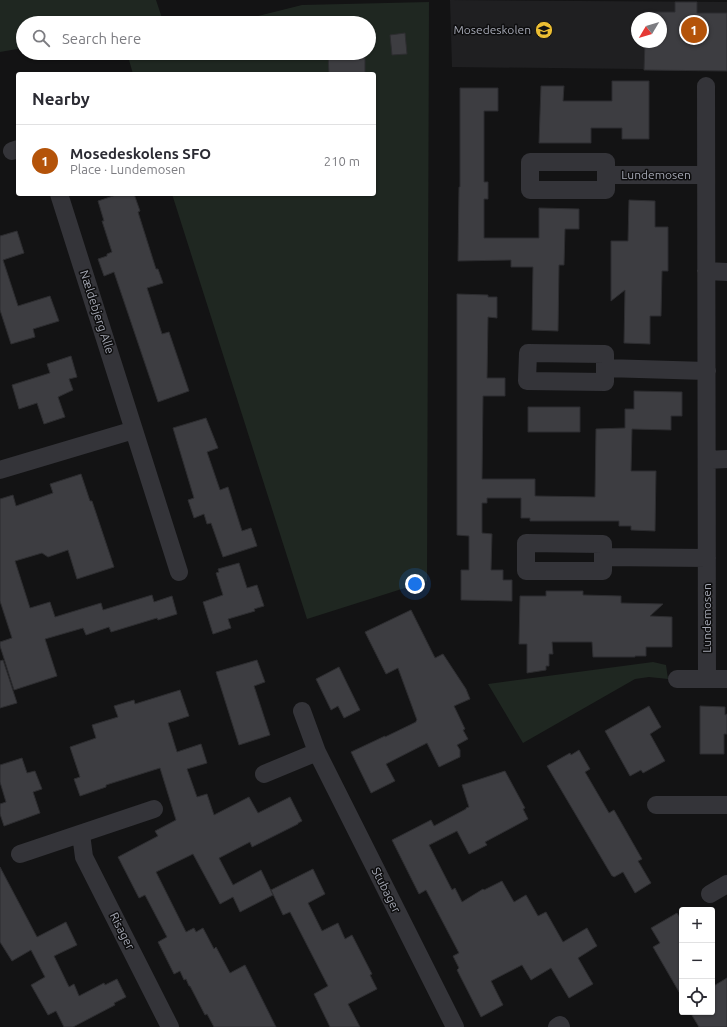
<!DOCTYPE html>
<meta charset="utf-8">
<style>
:root{--surface:#fff;--page:#f7f7f7;--text:#2b2b33;--muted:#7c7c81;--line:#e1e1e2;--accent:#b45309}
body{margin:0;font-family:Ubuntu,sans-serif;background:var(--page);color:var(--text)}
.controls{position:absolute;right:12px;bottom:12px;display:grid;overflow:hidden;border-radius:4px;box-shadow:0 1px 3px #0004}
.controls button{width:36px;height:36px;display:grid;place-items:center;padding:0;border:0;border-bottom:1px solid var(--line);background:var(--surface);color:var(--text);font:20px sans-serif}
.compass{position:absolute;left:631px;top:12px;width:36px;height:36px;border-radius:50%;background:var(--surface);box-shadow:0 1px 3px #0004;rotate:232deg}
.you{position:absolute;left:415px;top:584px;width:14px;height:14px;margin:-10px;border:3px solid #fff;border-radius:50%;background:#1a73e8;box-shadow:0 0 0 6px #1a73e833}
.badge{display:grid;place-items:center;width:26px;height:26px;border-radius:50%;background:var(--accent);color:#fff;font-size:13px;font-weight:700}
.pin{position:absolute;translate:-50% -50%;border:2px solid #fff;box-shadow:0 1px 4px #0006}
.list{margin:0;padding:0;list-style:none}
h2{display:flex;justify-content:space-between;align-items:center;height:52px;margin:0;padding:0 16px;font-size:17px}
h2 small{font-size:13px;font-weight:400;color:var(--muted)}
.list li{display:grid;grid-template-columns:26px 1fr auto;gap:12px;align-items:center;box-sizing:border-box;height:72px;padding:0 16px;border-top:1px solid var(--line)}
.list b{display:block;font-size:15px;white-space:nowrap}
.list p{margin:0;font-size:13px;white-space:nowrap;color:var(--muted)}
.list em{font-size:13px;font-style:normal;color:var(--muted)}
.icon{flex:none;width:22px;height:22px;fill:none;stroke:currentColor;stroke-width:2;stroke-linecap:round;stroke-linejoin:round}
.map{position:relative;flex:none;width:727px;height:1027px;overflow:hidden}
.search{position:absolute;background:var(--surface);box-shadow:0 1px 3px #0004;left:16px;top:16px;width:360px;height:44px;display:flex;align-items:center;gap:10px;box-sizing:border-box;padding:0 14px;border-radius:22px;color:var(--muted);font-size:15px}
.panel{position:absolute;background:var(--surface);box-shadow:0 1px 3px #0004;left:16px;top:72px;width:360px;height:124px;border-radius:4px}
.map>svg:first-child{display:block}
.built{fill:#1f1f21;fill-rule:evenodd}
.green{fill:#1f2721}
.building{fill:#3d3d41;stroke:#2d2d30}
.lines{fill:none;stroke-linecap:round;stroke-linejoin:round}
.minor{stroke:#343439;stroke-width:18}
.labels{text-anchor:middle;stroke-width:3;stroke-linejoin:round;paint-order:stroke}
.poi-label{font-size:12px;fill:#a5a8b4;stroke:#0e0e0f;text-anchor:end}
.street-label{font-size:12px;fill:#a5a8b4;stroke:#0e0e0f}
</style>
<div class="map">
<svg width="727" height="1027" viewBox="0 0 727 1027">
<rect width="100%" height="100%" fill="#131314"/>
<path class="built" d="M450,0l277,2v68l-275,-3zM637,18h24v24h-24z"/>
<path class="green" d="M0,0h156l7,21 -7,2h-133v25l-23,4z
M429,2l-2,579 -120,38 -135,-425h202v-120h-241l-6,-21h242v-30h-139l72,-18z
M653,662l13,3 2,14 -19,-2 -14,2 -112,64 -35,-59z"/>
<path class="building" d="M675,2h22v11h30v58l-83,-1 1,-28h16v-24h-16v-6h30z
M405,33l2,21 -15,1 -2,-20z
M334,53h31v21h-36l-1,-20h6z
M612,81h37v58h-27v-11h-31v15h-52l2,-57h23l-1,15h49z
M460,88h38v23h-14v71h4v17h-4v39h55v-30l40,1v20h-14l-1,36h-5l-1,66 -26,-1 1,-63h-22v-7l-53,1 1,-74h1z
M119,194h15l6,17 -2,1 18,57h2l5,14 -16,5 15,46 7,-2 20,59 -31,11 -44,-130 -10,4 -6,-17 9,-3v-2l5,-2 -10,-31h2l-6,-20z
M629,200l26,1v26h13v44h-6l-1,45h-11v28l-26,-1 1,-53 -14,11v-60h17z
M17,231l7,22 -21,7 15,46 32,-10 9,25 -26,8 2,8 -24,7 -11,-34v-74z
M457,294l31,1v2h9v21l-9,-1 -1,61h18v18h-22l-1,83h53v17l60,1 1,-68 29,-1v-19h9v-18l48,1v24h-11v14l-39,-1 -1,42h25l-1,60 -24,-1v-4h-12v-5h-89v-3h-9v-20h-34v5h-5v30l10,1 -1,36h12v10h9v21l-51,-1v-30h8v-34l-12,-1z
M71,356l6,21 -8,2 4,11 -15,7 7,20 -21,7 -7,-21 -18,6 -7,-24 38,-12 -3,-9z
M528,407h52v25h-52z
M206,418l12,30 -11,4 13,38 8,-3 14,44 9,-3 6,18 -34,11 -12,-34 -4,1 -3,-10 -10,4 -6,-18 6,-2 -21,-70z
M81,474l9,27h2l22,66 -37,12 -9,-29 -20,7 -6,-4 -27,8 15,47 20,-6 5,15 46,-14 2,7 49,-15 2,7 18,-6 5,18 -19,6 -1,-2 -46,14 -2,-5 -23,8 -3,-7 -38,11 12,37 -43,14 -14,-44v-4l12,-4 -12,-37v-102l13,-4 3,11 37,-13 -3,-9z
M239,563l8,25 10,-3 7,21 -10,3 1,2 -27,8 3,9 -18,6 -10,-32 20,-7 -7,-22 3,-1 -1,-3z
M546,591h37v4l38,1v7l42,1 -13,12 22,1v30h-26v9h-11v1h-42l-1,-15h-40l1,12h-4v12h-3v4l-19,3v-29h-8l1,-48h26z
M411,610l24,48 8,-4 23,35 4,10 -16,7 11,23 -2,1 5,9 -11,6 3,5v7l-21,10 -12,-24 -41,21 9,17 -24,12 -20,-41 34,-16v1l31,-15v-1l1,-1 -19,-52 -12,6 -21,-42z
M3,660l14,43 -17,5v-47z
M257,660l8,22 -11,4 16,49 -31,10 -23,-73z
M339,667l21,43 -16,8 -6,-12 -7,4 -15,-31z
M180,690l9,26 -21,7 9,29 24,-8 6,19 -20,6 10,28 10,-3 7,21 35,-18 9,16 32,-16 12,24 -4,2v1l-46,23 -2,-5 -31,16 14,27 28,-15 12,25 -33,17 -7,-15 -13,7 -27,-50 -37,18 30,60 8,-4 2,4 7,-4 11,21 2,-2 14,26 15,-8 31,62h-62l-7,-13 -2,1 -15,-29h-1l-3,-7 -2,1 -4,-9 -6,3 -16,-32 9,-5 -22,-42 -6,3 -21,-41 40,-21 -3,-5 21,-11 -16,-52 -54,17v2l-26,9 -6,-17 6,-2 -10,-30 26,-9 -4,-13 26,-8 -4,-11 20,-6 1,4z
M649,706l12,21 -11,7 15,27 -22,12 -2,-3 -11,6 -25,-45z
M700,706l25,1v8l2,-1v20h-3v20h-24z
M579,750l11,19 -5,3 24,41 5,-3 28,49 -4,2 13,22 -16,10 -12,-21 -9,5 -1,-1h-1l-65,-110 23,-13 1,2z
M22,758l5,15 8,-2 7,18 -9,3 7,21 -36,13 -4,-12v-10l6,-2 -6,-20v-17z
M505,771l20,37 -2,1 5,10 -43,23 2,3 -18,9 -12,-23 -28,14 23,45 3,-2 7,14 21,-13 1,1 18,-9 12,21 12,-7 12,21 8,-4 17,30 24,-14 10,18 -19,12 15,26 -24,14 -18,-30 -20,12 -9,-15 -31,16 12,24 -22,12 -24,-47 2,-2 -6,-12 6,-3 -33,-63 -7,4 -27,-54 39,-20 3,6 32,-17v-1l3,-1 -7,-22z
M0,867l37,70 29,-15 11,23 -23,11 15,31 5,-3 5,12 25,-13 1,2 12,-6 9,18 -12,6 1,2 -42,22h-9l-8,-16 -8,4 -17,-30 14,-8 -14,-27 -19,11 -12,-19z
M313,869l12,25 -17,9 14,28 16,-8 7,16 7,-4 20,39 -2,1 7,14 -29,15 12,23h-30l-16,-33 14,-8 -38,-74 -7,3 -12,-25z
M677,913l5,8v76l-29,-50 7,-4 -9,-15z
M727,978v49h-28l-9,-15h22v-25z"/>
<g class="lines">
<path class="minor" d="M706,86l1,593
M12,151l6,-2
M606,175v15h-76v-28h76v13h100
M59,194l120,378
M706,271l21,1
M605,368v14l-78,-1 1,-28 77,1v14l102,3
M707,460l20,-1
M0,470l134,-40
M603,557v14h-77v-28l77,1v13l104,1
M677,679h50
M302,711l15,41 138,275
M264,774l53,-22
M656,805h71
M81,834l3,23 86,170
M20,854l134,-45
M710,894l17,-10
M557,1027l3,-2 1,2"/>
</g>
<defs>
<symbol id="school-disc" viewBox="-11 -11 22 22"><circle r="9.5" fill="#ecbe33" stroke="#0e0e0f"/><path d="M0-5L7-2L0 1L-7-2ZM-4 1L0 2.5L4 1V4Q0 6-4 4Z" fill="#111"/></symbol>
</defs>
<g fill-rule="evenodd">
<use href="#school-disc" x="534" y="20" width="20" height="20"/>
</g>
<g class="labels">
<g class="poi-label">
<text x="531" y="34">Mosedeskolen</text>
</g>
<g class="street-label">
<text x="656" y="179">Lundemosen</text>
<text transform="translate(97 312) rotate(72)" y="4">Nældebjerg Alle</text>
<text transform="translate(707 618) rotate(-90)" y="4">Lundemosen</text>
<text transform="translate(386 890) rotate(63)" y="4">Stubager</text>
<text transform="translate(122 931) rotate(63)" y="4">Risager</text>
</g>
</g>
</svg>
<div class="controls">
<button>+</button>
<button>−</button>
<button><svg class="icon" aria-label="locate" viewBox="0 0 24 24"><circle cx="12" cy="12" r="6"/><path d="M12 2v4M12 18v4M2 12h4M18 12h4"/></svg></button>
</div>
<svg class="compass" viewBox="-18 -18 36 36"><path d="M0-13l5 13h-10z" fill="#e53935"/><path d="M0 13l5-13h-10z" fill="#7c7c81"/></svg>
<div class="you"></div>
<div class="pin badge" style="left:694px;top:30px">1</div>
<div class="search"><svg class="icon" aria-label="search" viewBox="0 0 24 24"><circle cx="10" cy="10" r="6"/><path d="M15 15l6 6"/></svg>Search here</div>
<section class="panel">
<h2>Nearby<small></small></h2>
<ul class="list">
<li><span class="badge">1</span><div><b>Mosedeskolens SFO</b><p>Place · Lundemosen</p></div><em>210 m</em></li>
</ul>
</section>
</div>
